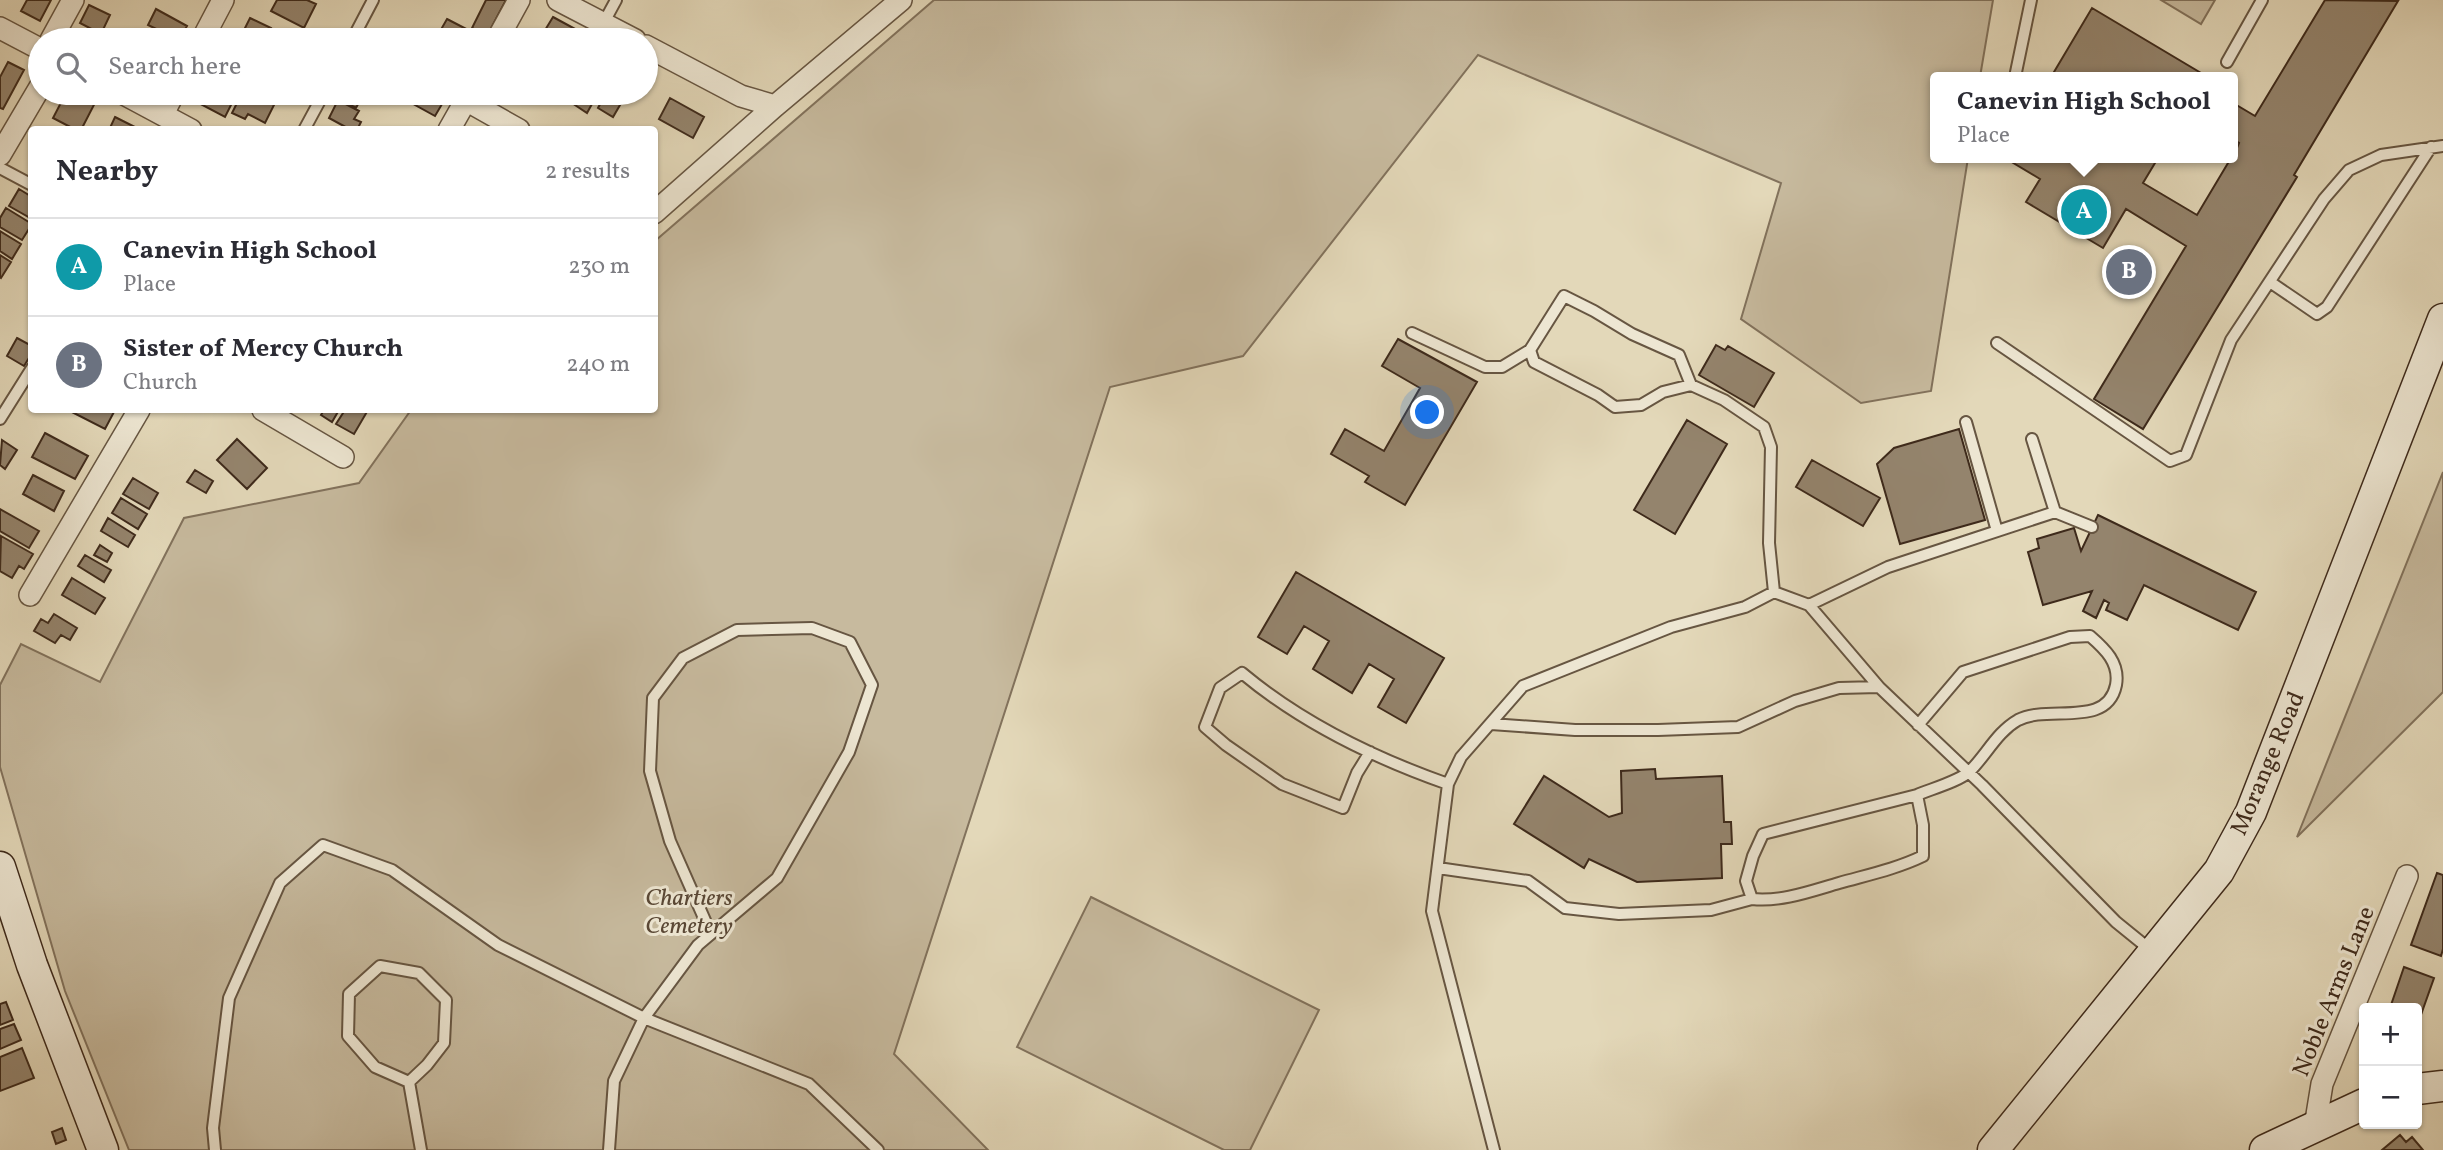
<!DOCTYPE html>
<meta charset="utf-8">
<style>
:root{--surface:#fff;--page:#f2f2f3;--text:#2b2b33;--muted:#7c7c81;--line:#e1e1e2;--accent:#b45309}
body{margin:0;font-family:Vollkorn,serif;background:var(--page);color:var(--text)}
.controls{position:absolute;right:21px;bottom:21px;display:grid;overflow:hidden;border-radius:7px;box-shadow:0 2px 5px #0004}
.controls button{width:63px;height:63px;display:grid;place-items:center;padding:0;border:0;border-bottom:2px solid var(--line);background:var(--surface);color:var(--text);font:35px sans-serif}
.you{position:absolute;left:1428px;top:413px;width:24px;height:24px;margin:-18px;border:5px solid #fff;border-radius:50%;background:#1a73e8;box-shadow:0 0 0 10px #1a73e833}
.badge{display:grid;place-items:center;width:46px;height:46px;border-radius:50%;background:var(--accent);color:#fff;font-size:23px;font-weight:700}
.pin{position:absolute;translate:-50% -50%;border:4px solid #fff;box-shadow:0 2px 7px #0006}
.popup{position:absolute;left:1930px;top:72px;width:308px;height:91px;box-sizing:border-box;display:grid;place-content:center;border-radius:7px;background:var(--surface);filter:drop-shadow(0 2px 5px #0005);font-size:23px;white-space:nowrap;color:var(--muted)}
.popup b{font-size:26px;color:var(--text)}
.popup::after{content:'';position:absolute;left:50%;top:100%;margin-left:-14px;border:14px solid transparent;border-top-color:var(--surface)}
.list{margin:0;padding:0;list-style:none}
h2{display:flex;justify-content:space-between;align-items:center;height:91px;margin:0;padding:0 28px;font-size:30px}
h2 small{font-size:23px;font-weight:400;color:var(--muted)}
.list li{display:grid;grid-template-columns:46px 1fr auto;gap:21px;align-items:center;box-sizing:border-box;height:98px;padding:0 28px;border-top:2px solid var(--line)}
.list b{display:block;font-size:26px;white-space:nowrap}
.list p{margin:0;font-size:23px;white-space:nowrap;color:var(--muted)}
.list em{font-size:23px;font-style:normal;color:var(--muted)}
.icon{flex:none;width:38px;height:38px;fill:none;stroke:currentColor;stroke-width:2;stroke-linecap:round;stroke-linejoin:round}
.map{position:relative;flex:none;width:2443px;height:1150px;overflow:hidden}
.search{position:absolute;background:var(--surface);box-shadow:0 2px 5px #0004;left:28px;top:28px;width:630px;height:77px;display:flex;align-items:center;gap:18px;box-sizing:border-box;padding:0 24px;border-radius:38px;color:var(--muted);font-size:26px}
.panel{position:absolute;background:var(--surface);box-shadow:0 2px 5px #0004;left:28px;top:126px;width:630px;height:287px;border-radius:7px}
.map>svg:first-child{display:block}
.green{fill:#c7ba9e;stroke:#82725c;stroke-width:2}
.building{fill:#94846d;stroke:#3e2a1b;stroke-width:2}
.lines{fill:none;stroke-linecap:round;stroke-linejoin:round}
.lane-casing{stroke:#675642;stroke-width:14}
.street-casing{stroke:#675642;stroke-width:24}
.secondary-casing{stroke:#3e2a1b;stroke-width:33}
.lane{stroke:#ede6d2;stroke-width:10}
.street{stroke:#ede6d2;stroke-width:21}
.secondary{stroke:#ede6d2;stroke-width:30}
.labels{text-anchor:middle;stroke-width:6;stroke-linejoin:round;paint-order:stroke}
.street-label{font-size:24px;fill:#3e2a1b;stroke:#ede6d2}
.park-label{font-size:24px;font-style:italic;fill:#594735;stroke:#ede6d2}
</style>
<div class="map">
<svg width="2443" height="1150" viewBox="0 0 2443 1150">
<rect width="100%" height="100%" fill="#e3d8b9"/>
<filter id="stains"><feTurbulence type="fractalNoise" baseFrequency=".00286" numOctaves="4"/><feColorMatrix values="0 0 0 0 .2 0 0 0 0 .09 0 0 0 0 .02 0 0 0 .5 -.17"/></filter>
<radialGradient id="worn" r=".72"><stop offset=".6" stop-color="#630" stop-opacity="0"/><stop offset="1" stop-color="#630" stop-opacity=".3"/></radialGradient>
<path class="green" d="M934,0h1059l-13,77h-45v81h33l-37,233 -70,12 -120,-84 40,-136 -303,-128 -235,301 -133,31 -216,667 94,96h-859l-64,-159 -65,-224v-82l21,-41 79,38 84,-164 175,-35 52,-73h243l1,-169z
M2161,0h54l-14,24z
M2443,472v220l-146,145z
M1091,897l228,113 -69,140h-26l-207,-103z"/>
<path class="building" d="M27,0h24l-11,21 -19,-10z
M277,0h30l9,4 -12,24 -33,-17z
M486,0h20l-19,36 -15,-8z
M2325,0l73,1 -104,174 3,2 -154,252 -49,-30 92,-153 -60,-37 -23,39 -77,-46 14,-23 -35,-21h153l-15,25 54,32 34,-57h2l6,-15 -6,-4v-36l22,13z
M89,5l21,10 -9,19 -21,-11z
M2092,8l109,65 -3,4h-147z
M156,9l31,17 -8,14 -31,-15z
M553,17l24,13 -5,10h-33z
M250,18l21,10 -6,12h-26z
M447,19l27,14 -4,7h-17l-14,-7z
M8,62l16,8 -21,39 -3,-1v-31z
M66,93h23l9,4 -17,33h-5l-23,-12z
M196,93h41l-12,24 -32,-17z
M242,93h18l-2,4 16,8 -9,18 -17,-9 -3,5 -13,-6z
M345,93h14l4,2 -7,13 -15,-8z
M412,93h20l13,6 -10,17 -27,-15z
M574,93h24l-11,20 -18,-12z
M606,93h21l-14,24 -15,-9z
M670,98l34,19 -11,21 -34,-19z
M338,100l21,11 -5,8 7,3 -4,8h-6l-22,-12z
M115,117l20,10 -1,3h-25z
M19,189l13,8v22l-23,-13z
M6,208l26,16 -10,16 -22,-13v-9z
M0,231l21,13 -9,15 -12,-8z
M0,255l11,7 -10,16 -1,-1z
M17,338l15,8v7l-8,13 -17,-10z
M1398,339l79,43 -72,123 -40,-23 4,-6 -38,-22 14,-25 39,22 36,-63 -38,-22z
M1716,345l9,5 3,-4 46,27 -20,34 -55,-32z
M68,410h47l-10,19z
M324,410h15l-7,12 -11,-7z
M345,410h23l-14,24 -18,-10z
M1687,420l40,24 -52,90 -41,-24z
M1959,429l26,91 -85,24 -23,-80 17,-16z
M45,433l43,23 -13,23 -43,-22z
M237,439l30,29 -20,21 -30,-29z
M2,440l15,10 -12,19 -5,-4z
M1812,460l68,38 -17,28 -67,-39z
M195,470l18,11 -7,12 -19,-11z
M33,475l31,16 -10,20 -31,-17z
M133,478l25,15 -9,16 -26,-15z
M121,498l26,16 -9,15 -26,-16z
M0,509l39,22 -10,17 -29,-17z
M2098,515l158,77 -18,38 -94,-45 -17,35 -21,-10 3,-7 -5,-3 -8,18 -13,-7 9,-20 -49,14 -15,-53 11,-4 -2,-9 37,-11 7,23z
M108,518l27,17 -7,12 -27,-16z
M1,536l32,18 -9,15 -5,-3 -7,12 -12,-7z
M100,545l12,8 -5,9 -13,-7z
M85,555l26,15 -7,12 -26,-16z
M1296,572l148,86 -38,65 -28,-16 16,-28 -25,-15 -17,29 -39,-24 16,-28 -25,-15 -17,28 -29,-17z
M72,578l33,20 -10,16 -33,-19z
M54,614l23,14 -7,12 -9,-5 -6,8 -21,-12 7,-12 7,4z
M1655,769l1,10 66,-3 2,46h7l1,22h-11l1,34 -85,4 -48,-23 -5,9 -70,-44 30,-48 65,41 13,-4 -1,-42z
M2437,873l6,2v74l-2,7 -30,-11z
M2404,967l30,11 -17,48v-18h-27z
M6,1002l7,18 -13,5v-21z
M14,1024l7,16 -21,9v-20z
M22,1048l12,30 -34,13v-34z
M62,1128l4,12 -10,4 -4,-12z
M2400,1135l6,7 6,-5 11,13h-41z"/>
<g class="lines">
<defs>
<path id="lane" d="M603,24l13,-24
M352,40l21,-40
M2227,62l35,-62
M2015,77l16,-77
M304,130l20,-37
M0,168l32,17
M2270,282l47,32 10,-7 104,-160
M1412,333l73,34h17l28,-17
M1997,343l173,118 16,-6 45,-115 93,-141 25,-29 32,-15 62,-9
M1691,385l-12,-30 -47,-21 -38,-23 -30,-15 -34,54 4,12 64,33 17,12 26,-2 22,-13 28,-7 33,15 40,27 7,20 -2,96 5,49
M0,419l32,-51
M1966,422l31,109
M2032,439l23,73 37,15
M1809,605l79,-38 167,-55
M1491,724l84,6h83l80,-3 57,-26 44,-13 40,-1 103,98 134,137 37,30
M1370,752l-13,21 -14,35 -61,-24 -56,-39 -21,-18 15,-39 22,-15c60,50 132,85 206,111
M1917,795l-154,39 -10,22 -7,25 6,18c30,3 59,-8 87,-16 28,-8 57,-14 84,-27v-31l-6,-30c14,-6 43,-14 53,-24 17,-17 27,-39 48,-51 30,-16 89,9 98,-35 4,-22 -11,-36 -26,-49l-20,1 -107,35 -45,53
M1438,868l90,13 37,27 54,6 92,-4 41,-11
M380,966l39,7 27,27 -2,43 -17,22 -18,17 -34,-15 -27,-31 1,-42z
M409,1082l12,68
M215,1150l-2,-22 16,-130 51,-115 43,-38 69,25 106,75 146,73 165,66 69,66
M609,1150l5,-69 30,-63 54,-73 79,-67 72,-126 23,-67 -22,-43 -38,-14 -75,2 -54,28 -30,40 -3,73 20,70 41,93
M1494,1150l-62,-239 16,-127 13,-27 62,-71 148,-59 74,-20 29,-15 35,13 70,82"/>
<path id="street" d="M558,0l77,40
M0,28l40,21
M51,40l22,-40
M202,40l21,-40
M497,40l22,-40
M646,46l95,50 34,10
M122,93l69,37
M466,100l53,30
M163,114l11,-21
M449,130l21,-37
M0,155l40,-68
M654,213l121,-107 126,-106
M263,410l80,47
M30,595l109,-185
M2315,1127l7,-43 85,-208"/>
<path id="secondary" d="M0,867l32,98 71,185
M2417,1089l26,-3
M1993,1150l226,-279 32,-59 192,-493
M2265,1150l99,-46"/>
</defs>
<use href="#lane" class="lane-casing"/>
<use href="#street" class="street-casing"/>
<use href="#secondary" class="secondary-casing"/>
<use href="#lane" class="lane"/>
<use href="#street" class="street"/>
<use href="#secondary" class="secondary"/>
</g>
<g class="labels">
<g class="street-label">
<text transform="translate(2267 763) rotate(-67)" y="8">Morange Road</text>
<text transform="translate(2333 991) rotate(-68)" y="8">Noble Arms Lane</text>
</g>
<g class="park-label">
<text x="689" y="905">Chartiers<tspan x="689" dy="28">Cemetery</tspan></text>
</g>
</g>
<rect width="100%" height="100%" filter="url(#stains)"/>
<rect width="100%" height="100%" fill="url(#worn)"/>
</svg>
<div class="controls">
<button>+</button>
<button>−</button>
</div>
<div class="you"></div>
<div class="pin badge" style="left:2084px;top:212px;background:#0f9aa8">A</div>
<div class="popup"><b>Canevin High School</b>Place</div>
<div class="pin badge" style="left:2129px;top:272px;background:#6b7280">B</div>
<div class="search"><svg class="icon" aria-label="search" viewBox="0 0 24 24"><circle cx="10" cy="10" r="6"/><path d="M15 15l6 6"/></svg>Search here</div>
<section class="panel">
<h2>Nearby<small>2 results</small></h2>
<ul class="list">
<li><span class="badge" style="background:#0f9aa8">A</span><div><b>Canevin High School</b><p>Place</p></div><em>230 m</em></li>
<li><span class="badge" style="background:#6b7280">B</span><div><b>Sister of Mercy Church</b><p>Church</p></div><em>240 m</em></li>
</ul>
</section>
</div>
